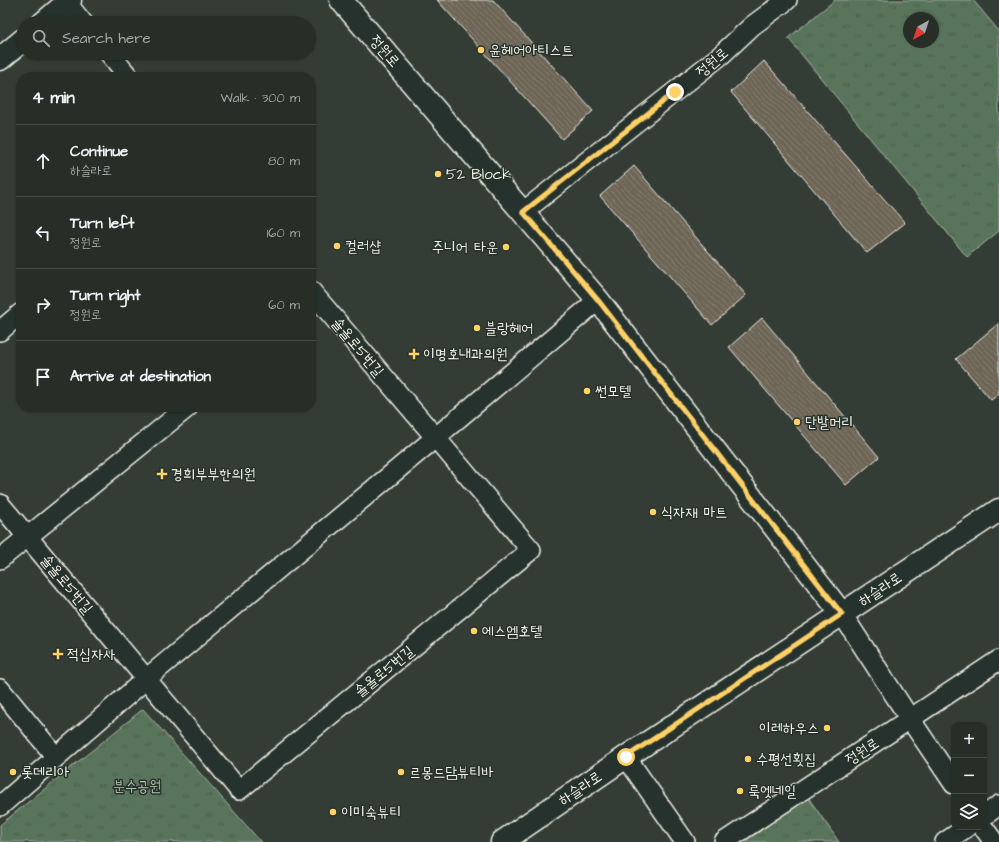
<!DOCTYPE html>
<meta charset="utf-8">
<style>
:root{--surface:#272e28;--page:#333a34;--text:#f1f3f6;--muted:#a4a8a8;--line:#434a45}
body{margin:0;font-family:"Architects Daughter","Poor Story",sans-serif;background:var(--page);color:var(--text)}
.controls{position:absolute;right:12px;bottom:12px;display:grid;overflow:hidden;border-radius:8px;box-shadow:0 1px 3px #0004}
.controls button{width:36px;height:36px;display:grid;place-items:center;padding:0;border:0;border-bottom:1px solid var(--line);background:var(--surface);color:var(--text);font:20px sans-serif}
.compass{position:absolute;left:903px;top:12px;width:36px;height:36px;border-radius:50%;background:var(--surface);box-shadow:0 1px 3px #0004;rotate:219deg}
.stop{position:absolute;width:12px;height:12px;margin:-9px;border:3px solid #ffd166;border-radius:50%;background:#fff}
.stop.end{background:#ffd166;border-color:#fff;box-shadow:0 1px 4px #0008}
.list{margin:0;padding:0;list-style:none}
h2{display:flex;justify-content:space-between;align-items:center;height:52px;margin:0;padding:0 16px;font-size:17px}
h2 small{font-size:13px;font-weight:400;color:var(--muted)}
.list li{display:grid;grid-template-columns:26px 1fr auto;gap:12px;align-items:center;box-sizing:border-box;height:72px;padding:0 16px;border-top:1px solid var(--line)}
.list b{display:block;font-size:15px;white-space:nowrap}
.list p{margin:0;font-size:13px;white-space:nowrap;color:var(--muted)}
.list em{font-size:13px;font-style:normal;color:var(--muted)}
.icon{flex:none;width:22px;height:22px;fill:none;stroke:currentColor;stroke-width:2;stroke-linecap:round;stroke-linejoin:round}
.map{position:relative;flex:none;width:999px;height:842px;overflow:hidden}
.search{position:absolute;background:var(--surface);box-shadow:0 1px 3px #0004;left:16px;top:16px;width:300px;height:44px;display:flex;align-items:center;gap:10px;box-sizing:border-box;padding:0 14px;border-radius:22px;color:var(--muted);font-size:15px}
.panel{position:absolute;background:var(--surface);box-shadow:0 1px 3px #0004;left:16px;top:72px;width:300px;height:340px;border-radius:16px}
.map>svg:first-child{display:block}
.park{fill:url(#park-tufts);stroke:#a6b3a2;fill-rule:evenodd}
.building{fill:url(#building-back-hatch);stroke:#f4f1e8}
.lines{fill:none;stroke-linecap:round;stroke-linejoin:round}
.minor-casing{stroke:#f4f1e8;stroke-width:22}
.tertiary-casing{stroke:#f4f1e8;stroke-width:25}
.minor{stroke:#26332d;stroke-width:19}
.tertiary{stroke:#26332d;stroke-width:22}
.route{stroke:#ffd166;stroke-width:5}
.poi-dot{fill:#ffd166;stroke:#26332d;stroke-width:1.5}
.labels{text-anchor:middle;stroke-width:3;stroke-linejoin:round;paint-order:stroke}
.poi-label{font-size:15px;fill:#f4f1e8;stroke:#26332d;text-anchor:start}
.street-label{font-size:15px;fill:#f4f1e8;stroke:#26332d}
.park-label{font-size:15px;fill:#b6bfb0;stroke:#26332d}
</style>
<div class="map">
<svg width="999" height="842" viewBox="0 0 999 842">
<defs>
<pattern id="park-tufts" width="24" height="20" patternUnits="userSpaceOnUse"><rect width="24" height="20" fill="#59755c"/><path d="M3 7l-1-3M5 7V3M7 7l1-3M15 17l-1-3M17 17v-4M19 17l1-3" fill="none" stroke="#505c50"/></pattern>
<pattern id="building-back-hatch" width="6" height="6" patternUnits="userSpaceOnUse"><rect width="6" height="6" fill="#6e6557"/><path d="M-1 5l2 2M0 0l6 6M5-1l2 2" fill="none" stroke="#837c6f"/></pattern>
</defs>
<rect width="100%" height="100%" fill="#343d35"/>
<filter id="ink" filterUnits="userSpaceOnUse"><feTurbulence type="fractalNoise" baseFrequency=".025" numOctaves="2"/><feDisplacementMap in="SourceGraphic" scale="8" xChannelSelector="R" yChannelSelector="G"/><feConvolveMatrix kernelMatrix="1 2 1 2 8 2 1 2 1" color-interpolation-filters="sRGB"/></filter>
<g filter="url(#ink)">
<path class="park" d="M835,0h138l26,31v200l-32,26 -179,-219zM909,18h24v24h-24z
M143,709l118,133h-261v-17z
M803,790l36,52h-115z"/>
<path class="building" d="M437,0h56l100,111 -31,28z
M764,61l141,162 -38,30 -136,-161z
M634,166l112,129 -34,30 -112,-129z
M762,318l117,139 -33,28 -117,-138z
M999,323v71l-8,6 -35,-41z"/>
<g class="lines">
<defs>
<path id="minor" d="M67,3l16,20
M109,53l20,24
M523,212l198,-157 31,-29 35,-26
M0,331l21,-18
M0,504l239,286 292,-240 -220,-259
M0,559l188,-152
M842,614l68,105 44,65
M0,689l56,68
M626,757l59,85
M0,806l146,-127 289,-241 163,-138
M984,816l15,-11
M983,827l11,15
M724,842l275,-182
M945,842l22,-15"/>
<path id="tertiary" d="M341,0l257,300 244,314
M43,23l27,-23
M0,59l23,-19
M502,842l124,-85 216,-143 157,-104"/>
</defs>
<use href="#minor" class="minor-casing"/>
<use href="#tertiary" class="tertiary-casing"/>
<use href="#minor" class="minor"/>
<use href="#tertiary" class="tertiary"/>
</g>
</g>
<g class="lines" filter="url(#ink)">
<path class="route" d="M626,757l216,-143 -244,-314 -75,-88 152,-120"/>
</g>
<g class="poi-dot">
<circle cx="481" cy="50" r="4"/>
<circle cx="438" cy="174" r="4"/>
<circle cx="337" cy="246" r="4"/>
<circle cx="506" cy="247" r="4"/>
<circle cx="477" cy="328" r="4"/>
<path d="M412 348h4v4h4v4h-4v4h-4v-4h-4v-4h4z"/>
<circle cx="587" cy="391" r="4"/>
<circle cx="797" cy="422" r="4"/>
<path d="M160 468h4v4h4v4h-4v4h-4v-4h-4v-4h4z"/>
<circle cx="653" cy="512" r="4"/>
<circle cx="474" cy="631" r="4"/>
<path d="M56 648h4v4h4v4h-4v4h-4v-4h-4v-4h4z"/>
<circle cx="827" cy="728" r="4"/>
<circle cx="748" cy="759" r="4"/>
<circle cx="13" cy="772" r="4"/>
<circle cx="401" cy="772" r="4"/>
<circle cx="740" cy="791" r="4"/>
<circle cx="333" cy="812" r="4"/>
</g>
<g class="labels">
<g class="poi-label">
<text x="489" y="55">윤헤어아티스트</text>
<text x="446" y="179">52 Block</text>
<text x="345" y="251">컬러샵</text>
<text x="498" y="252" text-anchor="end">주니어 타운</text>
<text x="485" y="333">블랑헤어</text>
<text x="423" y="359">이명호내과의원</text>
<text x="595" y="396">썬모텔</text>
<text x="805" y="427">단발머리</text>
<text x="171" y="479">경희부부한의원</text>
<text x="661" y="517">식자재 마트</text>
<text x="482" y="636">에스엠호텔</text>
<text x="67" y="659">적십자사</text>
<text x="819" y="733" text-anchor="end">이레하우스</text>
<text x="756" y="764">수평선횟집</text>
<text x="21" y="777">롯데리아</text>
<text x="409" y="777">르몽드담뷰티바</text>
<text x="748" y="796">룩엣네일</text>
<text x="341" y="817">이미숙뷰티</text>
</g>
<g class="street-label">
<text transform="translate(385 51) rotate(49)" y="5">정원로</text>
<text transform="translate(712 62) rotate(-40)" y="5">정원로</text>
<text transform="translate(358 347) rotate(50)" y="5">솔올로5번길</text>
<text transform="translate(67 584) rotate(50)" y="5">솔올로5번길</text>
<text transform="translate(880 589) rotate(-34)" y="5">하슬라로</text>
<text transform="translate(384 671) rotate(-39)" y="5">솔올로5번길</text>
<text transform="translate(862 751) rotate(-33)" y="5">정원로</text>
<text transform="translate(580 788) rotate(-34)" y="5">하슬라로</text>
</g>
<g class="park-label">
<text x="137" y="791">분수공원</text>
</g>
</g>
</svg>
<div class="controls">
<button>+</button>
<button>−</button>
<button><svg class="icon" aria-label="layers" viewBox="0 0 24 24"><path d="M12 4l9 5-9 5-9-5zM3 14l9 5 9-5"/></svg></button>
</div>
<svg class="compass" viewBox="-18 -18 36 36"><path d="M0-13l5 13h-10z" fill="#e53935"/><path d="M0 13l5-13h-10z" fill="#a4a8a8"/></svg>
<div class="stop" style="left:626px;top:757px"></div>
<div class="stop end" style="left:675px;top:92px"></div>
<div class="search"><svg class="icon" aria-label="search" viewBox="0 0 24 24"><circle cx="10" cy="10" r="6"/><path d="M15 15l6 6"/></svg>Search here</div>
<section class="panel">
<h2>4 min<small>Walk · 300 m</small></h2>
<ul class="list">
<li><svg class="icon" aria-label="ahead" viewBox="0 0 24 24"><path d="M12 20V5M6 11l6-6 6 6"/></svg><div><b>Continue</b><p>하슬라로</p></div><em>80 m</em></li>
<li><svg class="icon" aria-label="left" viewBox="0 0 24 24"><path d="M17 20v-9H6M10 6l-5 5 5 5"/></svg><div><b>Turn left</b><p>정원로</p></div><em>160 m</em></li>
<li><svg class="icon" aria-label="right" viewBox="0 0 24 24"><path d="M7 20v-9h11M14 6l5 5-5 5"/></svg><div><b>Turn right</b><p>정원로</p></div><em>60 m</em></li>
<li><svg class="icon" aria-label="arrive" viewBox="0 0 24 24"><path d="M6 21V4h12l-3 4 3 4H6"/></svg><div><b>Arrive at destination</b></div></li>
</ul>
</section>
</div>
